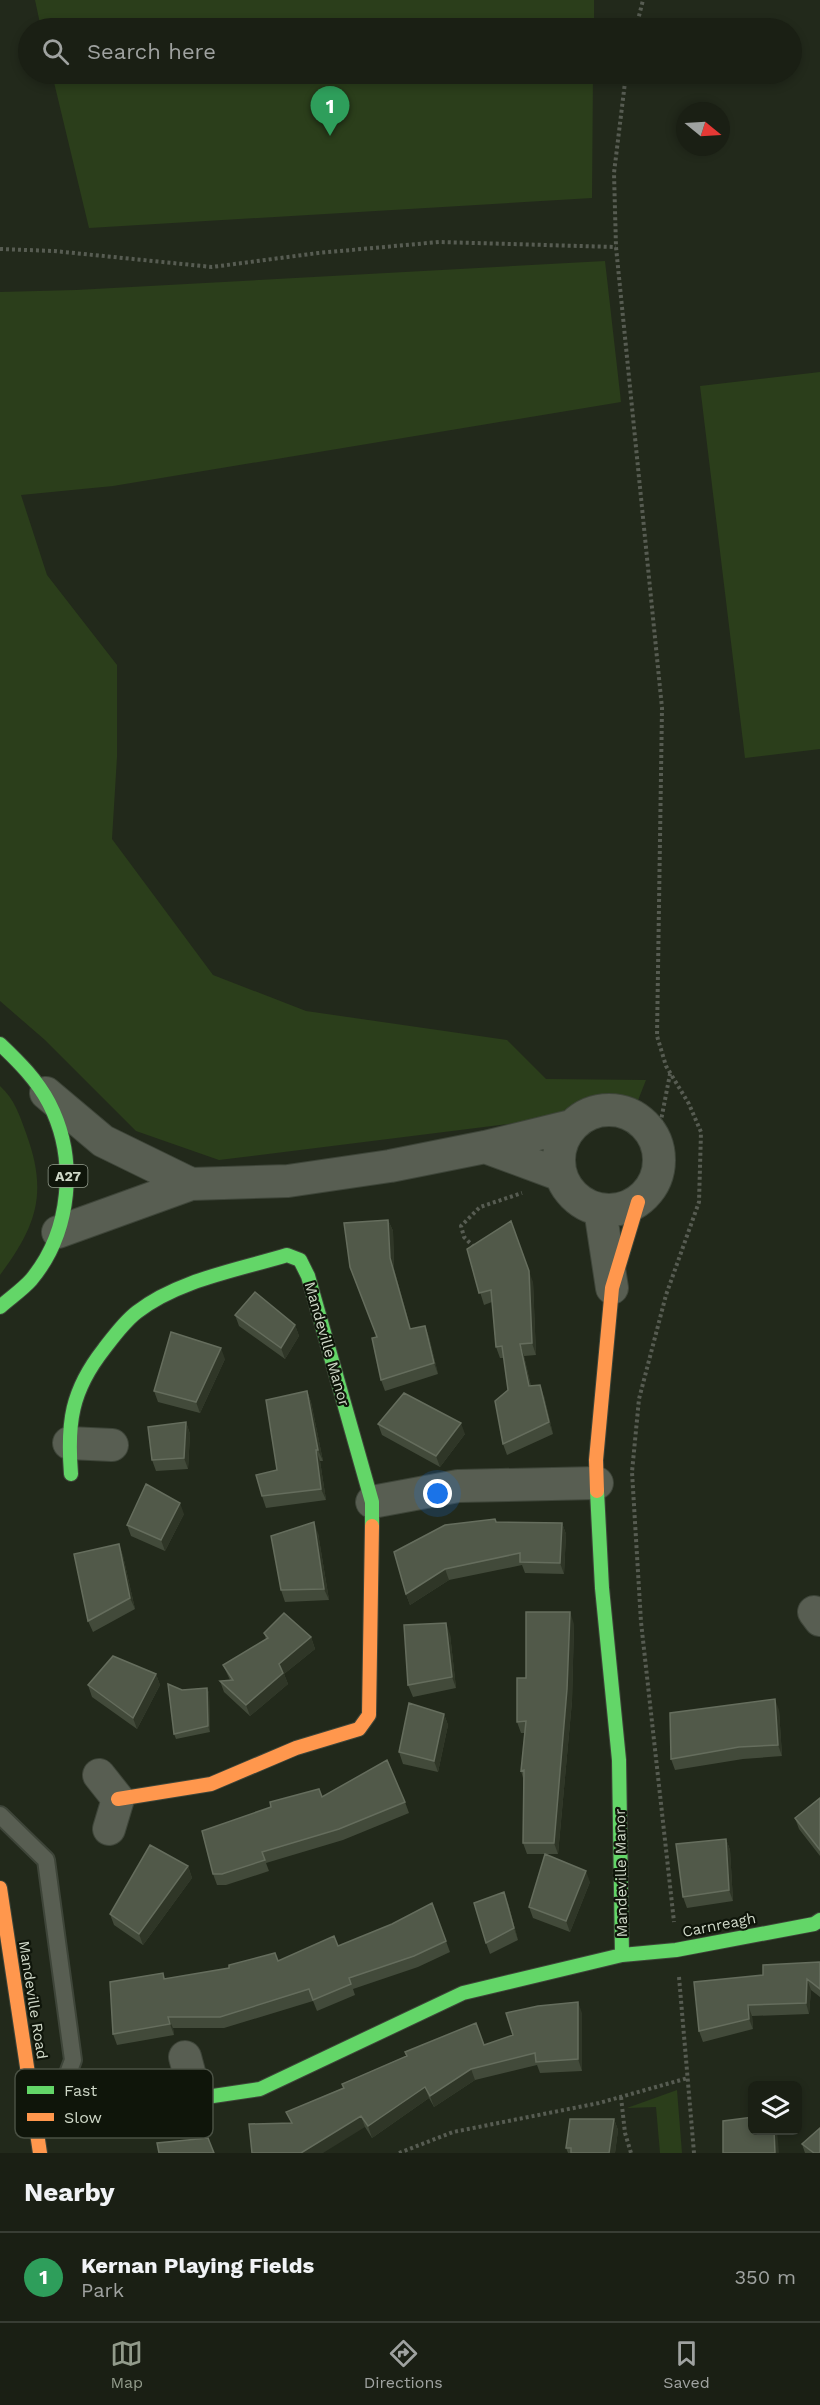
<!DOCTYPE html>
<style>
:root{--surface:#1a1f14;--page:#23271d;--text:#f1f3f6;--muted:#9fa2a0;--line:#383d34;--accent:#929b8b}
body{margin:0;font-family:"Work Sans",sans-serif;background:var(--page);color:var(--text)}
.controls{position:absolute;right:18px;bottom:18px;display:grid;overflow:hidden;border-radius:9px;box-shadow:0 3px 9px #0003}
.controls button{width:54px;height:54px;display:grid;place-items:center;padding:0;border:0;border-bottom:2px solid var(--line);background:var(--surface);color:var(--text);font:30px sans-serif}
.compass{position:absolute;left:676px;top:102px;width:54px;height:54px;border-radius:50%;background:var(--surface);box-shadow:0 3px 9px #0003;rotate:108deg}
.you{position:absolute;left:438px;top:1494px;width:21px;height:21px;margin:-15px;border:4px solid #fff;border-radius:50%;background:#1a73e8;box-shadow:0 0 0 9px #1a73e833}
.badge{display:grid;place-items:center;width:39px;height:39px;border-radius:50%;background:var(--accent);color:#fff;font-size:20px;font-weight:700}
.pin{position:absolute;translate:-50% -50px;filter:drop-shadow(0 2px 3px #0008)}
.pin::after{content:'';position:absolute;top:32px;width:21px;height:18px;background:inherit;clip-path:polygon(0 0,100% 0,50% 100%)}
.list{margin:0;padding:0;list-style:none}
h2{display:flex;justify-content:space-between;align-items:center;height:78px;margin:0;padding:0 24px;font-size:26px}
h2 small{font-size:20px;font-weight:400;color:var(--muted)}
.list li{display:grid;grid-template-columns:39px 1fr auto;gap:18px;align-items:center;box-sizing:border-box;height:90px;padding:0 24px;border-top:2px solid var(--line)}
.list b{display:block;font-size:22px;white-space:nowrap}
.list p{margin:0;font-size:20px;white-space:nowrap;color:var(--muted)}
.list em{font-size:20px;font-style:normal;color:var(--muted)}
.icon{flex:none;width:33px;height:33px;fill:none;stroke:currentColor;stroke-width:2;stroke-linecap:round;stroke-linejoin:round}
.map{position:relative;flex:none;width:820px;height:2153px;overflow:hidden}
.search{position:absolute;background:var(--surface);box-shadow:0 3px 9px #0003;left:18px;right:18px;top:18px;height:66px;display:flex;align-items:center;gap:15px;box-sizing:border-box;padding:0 21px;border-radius:33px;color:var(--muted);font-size:22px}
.sheet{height:168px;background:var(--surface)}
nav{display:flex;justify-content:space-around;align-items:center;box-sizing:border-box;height:84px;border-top:2px solid var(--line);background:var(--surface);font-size:16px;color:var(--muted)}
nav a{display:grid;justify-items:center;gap:3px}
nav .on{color:var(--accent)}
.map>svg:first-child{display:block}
.green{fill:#2b3e1b}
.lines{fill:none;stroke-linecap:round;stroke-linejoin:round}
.lane-casing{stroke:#3e4539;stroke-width:20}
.street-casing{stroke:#3e4539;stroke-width:34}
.fast-casing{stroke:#3e4539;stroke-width:16}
.slow-casing{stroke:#3e4539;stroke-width:16}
.path{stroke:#575c52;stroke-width:4;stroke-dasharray:3 3;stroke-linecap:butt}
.lane{stroke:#585e52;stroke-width:16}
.street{stroke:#585e52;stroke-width:32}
.fast{stroke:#63d668;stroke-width:14}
.slow{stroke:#ff974d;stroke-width:14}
.wall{fill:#424a3a}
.shaded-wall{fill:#2f3627}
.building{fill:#515949;stroke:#656d5d;stroke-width:1.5}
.labels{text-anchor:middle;stroke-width:4.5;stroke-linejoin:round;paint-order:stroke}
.shield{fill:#0f150a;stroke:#959e8f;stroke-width:1.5}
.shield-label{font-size:14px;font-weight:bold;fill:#cfd8c8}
.street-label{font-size:15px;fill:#cfd8c8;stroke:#0f150a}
.key{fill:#0f150a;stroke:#495043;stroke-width:1.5}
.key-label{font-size:16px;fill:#cfd8c8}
</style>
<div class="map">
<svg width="820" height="2153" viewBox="0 0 820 2153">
<rect width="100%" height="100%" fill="#22291b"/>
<path class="green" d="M35,0h559v28h-553z
M52,74h541l-1,124 -503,30z
M605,261l16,141 -508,84 -92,9 26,80 70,90v92l-5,82 101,136 93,36 201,29 39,39 100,1 -11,28 -416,52 -83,-29 -91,-91 -45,-39v-709l76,-2z
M820,372v377l-75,9 -45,-372z
M0,1086c15,14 19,28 26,47 22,60 11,92 -26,142z
M677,2090l5,63h-22l-4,-46 -29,1z"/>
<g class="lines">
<defs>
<path id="lane" d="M0,1815l46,45 27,200 -12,32 -27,25"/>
<path id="street" d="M46,1093l57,48 88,43
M559 1160a50 50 0 1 1 100 0a50 50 0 1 1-100 0Z
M485,1147l76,28
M600,1209l12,79
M58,1232l133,-48 97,-3 102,-15 95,-19 86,-21
M69,1443l43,2
M372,1502l86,-16 139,-3
M814,1612l6,8
M99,1775l19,24 -9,30
M185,2057l11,41"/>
<path id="fast" d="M0,1044c19,18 37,36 49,59 29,56 22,129 -18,177 -9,10 -21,18 -31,27
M71,1474c-4,-51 0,-83 33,-125 10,-13 20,-27 33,-37 41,-32 101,-42 150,-57l13,5 8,16 64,226v24
M597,1491l5,97 17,172 3,195
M159,2104l101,-15 203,-96 159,-38 54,-5 138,-26 6,-4"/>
<path id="slow" d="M597,1491l-1,-31 16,-172 26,-86
M118,1799l93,-15 85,-36 63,-19 10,-14 3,-189
M0,1888l40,265"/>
</defs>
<use href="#lane" class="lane-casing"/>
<use href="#street" class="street-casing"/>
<use href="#fast" class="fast-casing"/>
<use href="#slow" class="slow-casing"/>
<path class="path" d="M636,28l7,-28
M626,74l-12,99 2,74 46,461 -5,328 9,30 23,38 12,28 -2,70 -33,93 -27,104 -7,73 9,150 33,300
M0,249l54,2 158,16 106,-14 121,-11 177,5
M657,1141l13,-67
M474,1247l-10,-10 -3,-11 19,-19 42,-14
M679,1977l15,176
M621,2097l4,36 6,20
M399,2153l54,-21 146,-29 89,-25"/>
<use href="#lane" class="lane"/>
<use href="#street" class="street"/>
<use href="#fast" class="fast"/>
<use href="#slow" class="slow"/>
</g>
<path class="wall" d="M388,1220l5,11 1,38 17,60 14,-3 4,11 9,37 -53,17 -4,-11 -4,-43z
M467,1249l66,33 3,73 -12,1 7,30 13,10 9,38 -46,21 -4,-11 5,-54 -4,-32h-4l-4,-11 -4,-45 -8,3z
M235,1315l60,10 4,11 -14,23 -46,-33z
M225,1359l-25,54 -42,-11 -4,-11z
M307,1391l4,11 12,59h-3l6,39 -60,8 -4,-12 15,-26z
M186,1422l4,12 -2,35 -32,2 -4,-11z
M378,1424l87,10 -25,33 -58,-32z
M184,1514l-19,37 -34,-15 -4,-11z
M497,1522l65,1 4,11 -2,40 -39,-1 -3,-8 -73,15 -39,25 -4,-11z
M318,1533l11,67 -44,2 -4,-12z
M119,1544l4,12 12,53 -42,23 -5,-11z
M574,1624l-2,77 -14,153h-12l44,28 -20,50 -37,-14 -4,-11 16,-53h-18l-4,-11v-65l-2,-7 4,-38h-4l-4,-11 9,-44z
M264,1633l47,4 4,12 -31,25 4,10 -38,32 -26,-24 -4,-11 10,-1 -7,-15 43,-26z
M450,1634l6,54 -43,9 -5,-12z
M156,1674l4,11 -23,44 -45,-32 -4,-12z
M207,1688l2,5 1,39 -34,7 -2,-5 8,-44z
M779,1710l3,46 -39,3 -68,11 -4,-11z
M444,1714l4,11 -10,47 -35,-8 -4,-12z
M322,1797l83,5 4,11 -66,27 -77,23 3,8 -43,14h-9l-4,-11z
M820,1798v58l-21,-27 -4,-11z
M726,1839l4,11 3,51 -46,7 -4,-11z
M188,1866l4,12 -49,67 -29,-20 -4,-11z
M432,1903l18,49 -32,15 -65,22 2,6 -38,16 -4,-10 -89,27h-51l1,7 -57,10 -4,-11 50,-61 2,6 113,-18 60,-15 54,-22z
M508,1903l10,37 -28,14 -4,-11z
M820,1962v35l-9,-7 -2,24 -57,2 1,13 -50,13 -4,-11 64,-56z
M582,2013v58l-42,2 -3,-8 -62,15 -41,27 -5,-9 -57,40 -7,-11 -74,-4 -5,-11 57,-24 -1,-4 64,-28 -1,-4 79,-7z
M614,2119l4,11 -3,23h-47l-2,-5z
M802,2144l18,9h-15z"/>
<path class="shaded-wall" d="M388,1220l5,11 1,38 20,71 -24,-82z
M511,1221l22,61 3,73 -4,-12z
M295,1325l4,11 -14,23 -4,-11z
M425,1326l4,11 9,37 -4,-11z
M520,1344l4,12 9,42 -4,-12z
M221,1348l4,11 -25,54 -4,-11z
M540,1385l4,11 9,38 -4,-12z
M307,1391l4,11 12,59 -5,-11z
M186,1422l4,12 -2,35 -4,-11z
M461,1423l4,11 -25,33 -4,-11z
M316,1450l4,11 6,39 -5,-11z
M180,1503l4,11 -19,37 -4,-11z
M314,1522l4,11 11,67 -5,-11z
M562,1523l4,11 -2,40 -4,-11z
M119,1544l4,12 12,53 -5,-11z
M445,1569l4,11 -39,25 -4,-11z
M570,1612l4,12 -2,77 -14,153 -4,-11z
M446,1623l4,11 6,54 -4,-11z
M311,1637l4,12 -31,25 4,10 -38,32 -4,-11 33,-41z
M156,1674l4,11 -23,44 -4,-11z
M207,1688l2,5 1,39 -2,-6z
M775,1699l4,11 3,46 -4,-11z
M444,1714l4,11 -10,47 -4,-11z
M726,1839l4,11 3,51 -4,-11z
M188,1866l4,12 -49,67 -4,-11z
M586,1871l4,11 -20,50 -4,-11z
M504,1892l4,11 10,37 -4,-12z
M807,1979l4,11 -2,24 -3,-11z
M578,2002l4,11v58l-4,-12z
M748,2005l4,11 1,13 -4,-10z
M168,2017l5,11 1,7 -4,-11z
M471,2069l4,11 -41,27 -4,-11z
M425,2087l4,11 -57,40 -4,-12z
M361,2116l4,11 -42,26h-22z
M614,2119l4,11 -3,23h-6z
M774,2130h3l2,23h-4z"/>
<path class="building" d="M388,1220l2,38 20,71 15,-3 9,37 -53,17 -9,-42 5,-1 -27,-70 -6,-44z
M511,1221l18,50 3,72 -12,1 9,42 11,-1 9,37 -46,22 -8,-43 13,-11 -6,-44 -6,1 -5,-57 -12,3 -12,-44z
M255,1292l40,33 -14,23 -46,-33z
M171,1332l50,16 -25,54 -42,-11z
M307,1391l11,59h-2l5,39 -59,7 -6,-21 21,-5 -11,-70z
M404,1393l57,30 -25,33 -58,-32z
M186,1422l-2,36 -32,2 -4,-33z
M146,1484l34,19 -19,37 -34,-15z
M495,1519l1,3 66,1 -2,40 -40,-1v-9l-75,16 -39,25 -12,-42 51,-27z
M314,1522l10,67 -43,1 -10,-54z
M119,1544l11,54 -42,23 -14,-67z
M526,1612h44l-3,77 -13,154h-31l1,-73 -3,1 5,-50 -9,1v-44h9z
M284,1613l27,24 -32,27 4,9 -37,32 -26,-24 13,-1 -10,-15 45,-27 -4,-5z
M446,1623l6,54 -44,8 -4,-60z
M113,1656l43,18 -23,44 -45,-33z
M168,1684l14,6 25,-2 1,38 -34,8z
M775,1699l3,46 -39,2 -68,12 -1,-46z
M409,1703l35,11 -10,47 -35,-9z
M387,1760l18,42 -66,27 -77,23 3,8 -43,14h-9l-11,-43 69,-24 -1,-5 49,-13 3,8z
M820,1798v52l-25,-32z
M726,1839l3,51 -46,7 -7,-53z
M150,1845l38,21 -49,68 -29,-20z
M545,1854l41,17 -20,50 -37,-14z
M504,1892l10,36 -28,15 -12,-40z
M432,1903l14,38 -32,15 -65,22 2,6 -38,16 -4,-11 -89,28h-52l2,7 -57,10 -3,-52 53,-9 1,6 65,-11v-3l46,-12 3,8 56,-25 4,10 54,-22z
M820,1962v27l-13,-10 -1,24 -58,2 1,14 -50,12 -5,-49 69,-7v-10z
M578,2002v57l-42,3 -1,-9 -64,16 -41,27 -5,-9 -57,39 -7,-10 -60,37h-49l-3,-29 43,-1 -6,-11 58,-24 -2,-4 65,-28 -2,-4 71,-29 8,22 29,-10 -7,-22 32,-7z
M753,2117v13h21l1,23h-52v-32z
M570,2119h44l-5,34h-38v-5h-5z
M820,2128v25h-6l-12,-9z
M208,2138l6,15h-55l-2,-10z"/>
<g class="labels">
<rect class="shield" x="48.5" y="1165" width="39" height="22" rx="4.5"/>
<g class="shield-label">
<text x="68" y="1181">A27</text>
</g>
<g class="street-label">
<text transform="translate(327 1344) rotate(74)" y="5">Mandeville Manor</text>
<text transform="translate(621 1873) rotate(-91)" y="5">Mandeville Manor</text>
<text transform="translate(719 1925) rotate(-11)" y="5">Carnreagh</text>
<text transform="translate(33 2000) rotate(81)" y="5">Mandeville Road</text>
</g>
</g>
<rect x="15" y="2069" width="198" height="69" rx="9" class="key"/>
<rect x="27" y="2086" width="27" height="8" fill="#63d668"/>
<rect x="27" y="2113" width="27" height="8" fill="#ff974d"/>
<g class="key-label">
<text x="64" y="2096">Fast</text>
<text x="64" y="2123">Slow</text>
</g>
</svg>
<div class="controls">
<button><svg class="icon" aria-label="layers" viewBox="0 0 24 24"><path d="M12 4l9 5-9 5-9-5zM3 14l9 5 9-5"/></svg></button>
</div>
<svg class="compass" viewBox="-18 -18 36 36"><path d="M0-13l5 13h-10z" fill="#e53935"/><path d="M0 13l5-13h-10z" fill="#9fa2a0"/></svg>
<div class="you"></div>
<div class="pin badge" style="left:330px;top:136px;background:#2e9e5b">1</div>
<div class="search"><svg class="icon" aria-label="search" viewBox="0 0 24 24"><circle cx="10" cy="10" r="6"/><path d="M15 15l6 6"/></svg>Search here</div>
</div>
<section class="sheet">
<h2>Nearby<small></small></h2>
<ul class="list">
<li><span class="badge" style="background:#2e9e5b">1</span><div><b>Kernan Playing Fields</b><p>Park</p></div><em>350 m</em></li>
</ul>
</section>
<nav>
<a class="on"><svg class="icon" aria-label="map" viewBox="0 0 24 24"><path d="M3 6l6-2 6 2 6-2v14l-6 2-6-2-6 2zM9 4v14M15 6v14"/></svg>Map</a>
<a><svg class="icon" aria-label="directions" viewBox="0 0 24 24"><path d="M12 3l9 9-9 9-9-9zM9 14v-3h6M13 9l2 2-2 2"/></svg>Directions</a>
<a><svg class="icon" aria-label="saved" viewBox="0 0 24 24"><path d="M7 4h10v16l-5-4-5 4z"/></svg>Saved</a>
</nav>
